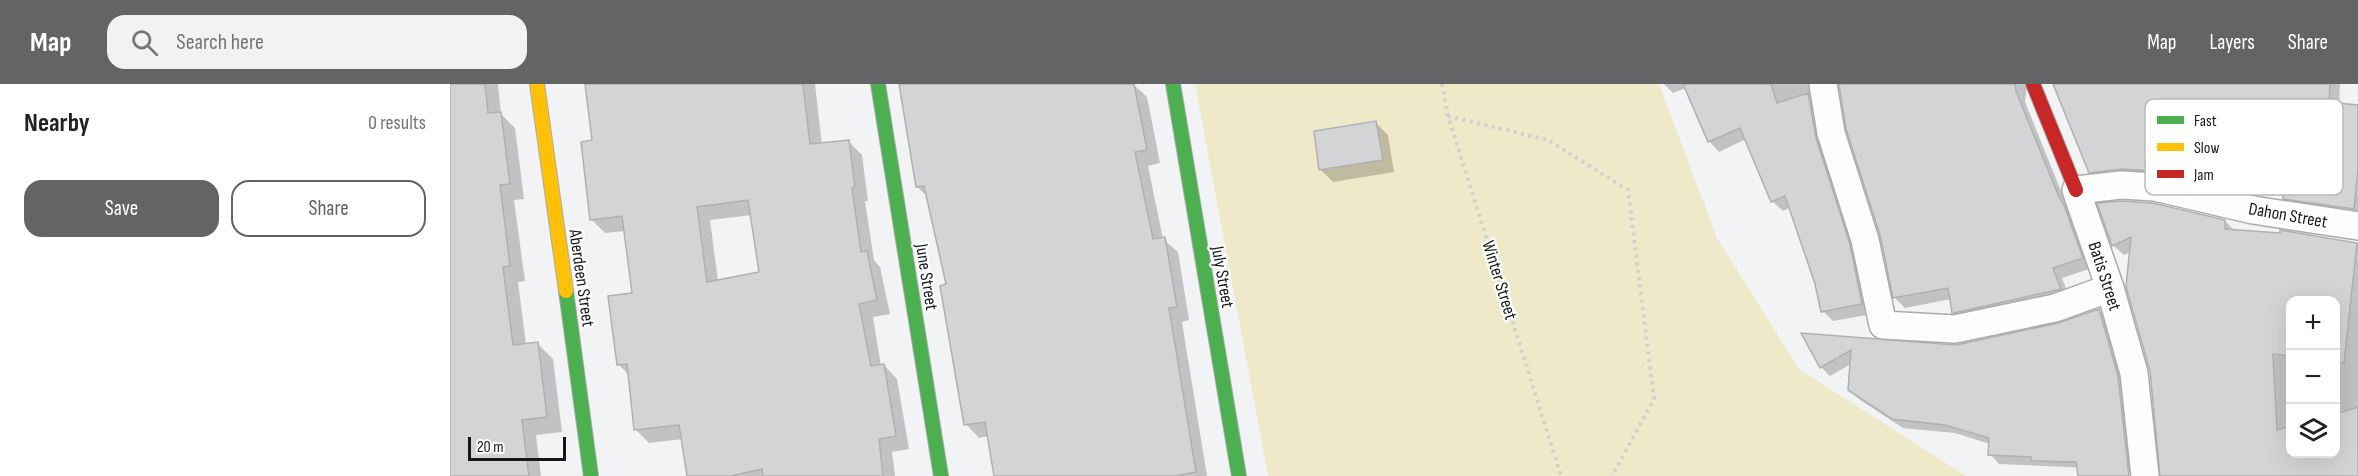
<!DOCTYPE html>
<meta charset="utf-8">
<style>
:root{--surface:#fff;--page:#f2f2f2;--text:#202124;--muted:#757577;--line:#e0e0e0;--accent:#636466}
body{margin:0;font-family:"Sofia Sans Condensed",sans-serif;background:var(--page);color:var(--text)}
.controls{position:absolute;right:18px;bottom:18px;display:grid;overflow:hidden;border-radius:12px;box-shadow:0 6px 24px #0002}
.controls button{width:54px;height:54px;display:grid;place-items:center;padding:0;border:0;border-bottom:2px solid var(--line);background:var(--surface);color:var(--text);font:30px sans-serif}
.scale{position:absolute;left:18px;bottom:15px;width:98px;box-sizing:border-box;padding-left:6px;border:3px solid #161719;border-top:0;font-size:16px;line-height:21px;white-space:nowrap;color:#161719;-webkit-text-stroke:4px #fff;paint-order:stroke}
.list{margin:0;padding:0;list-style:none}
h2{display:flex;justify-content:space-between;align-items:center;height:78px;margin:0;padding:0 24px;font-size:26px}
h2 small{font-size:20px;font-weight:400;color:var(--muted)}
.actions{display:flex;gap:12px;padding:18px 24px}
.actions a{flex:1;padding:14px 0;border:2px solid var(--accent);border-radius:18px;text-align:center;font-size:21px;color:var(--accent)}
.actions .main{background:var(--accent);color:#fff}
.icon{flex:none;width:33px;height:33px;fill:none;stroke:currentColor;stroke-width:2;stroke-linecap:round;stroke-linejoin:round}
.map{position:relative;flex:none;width:1908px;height:392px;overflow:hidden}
header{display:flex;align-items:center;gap:36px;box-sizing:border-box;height:84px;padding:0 30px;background:var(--accent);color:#fff}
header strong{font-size:28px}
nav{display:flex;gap:33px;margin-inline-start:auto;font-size:21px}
.search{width:420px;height:54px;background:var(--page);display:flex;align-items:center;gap:15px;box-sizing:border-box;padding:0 21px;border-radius:18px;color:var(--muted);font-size:22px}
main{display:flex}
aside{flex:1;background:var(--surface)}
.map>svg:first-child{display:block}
.park{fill:#eeeac9}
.shadow{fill:#0003;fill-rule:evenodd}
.building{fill:#d3d4d6;stroke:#afb0b2;stroke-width:1.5;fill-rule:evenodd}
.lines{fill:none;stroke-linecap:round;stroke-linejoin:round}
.street-casing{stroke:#a9abac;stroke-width:30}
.fast-casing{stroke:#a9abac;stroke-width:16}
.slow-casing{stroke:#a9abac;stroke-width:16}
.jam-casing{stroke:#a9abac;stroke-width:16}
.path{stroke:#d0d0d0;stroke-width:4;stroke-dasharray:3 4.5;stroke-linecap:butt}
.street{stroke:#fdfdfe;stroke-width:27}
.fast{stroke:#4caf50;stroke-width:14}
.slow{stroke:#ffc107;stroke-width:14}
.jam{stroke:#c62828;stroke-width:14}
.labels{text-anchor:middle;stroke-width:4.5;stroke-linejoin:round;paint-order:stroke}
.street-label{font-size:18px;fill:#161719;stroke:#fff}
.key{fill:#fff;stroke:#b9b9ba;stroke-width:1.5}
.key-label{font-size:16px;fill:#161719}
</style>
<header>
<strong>Map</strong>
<div class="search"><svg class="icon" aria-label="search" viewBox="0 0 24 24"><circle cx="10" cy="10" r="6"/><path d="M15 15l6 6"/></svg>Search here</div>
<nav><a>Map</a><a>Layers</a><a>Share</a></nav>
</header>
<main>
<aside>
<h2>Nearby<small>0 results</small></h2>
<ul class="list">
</ul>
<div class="actions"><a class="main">Save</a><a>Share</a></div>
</aside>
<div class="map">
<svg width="1908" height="392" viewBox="0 0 1908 392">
<rect width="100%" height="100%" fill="#f1f3f5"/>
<path class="park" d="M745,0h464l58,154 82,131 167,107h-698z"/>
<path class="shadow" d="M0,0h48l3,30 14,14 9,71 -10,1 11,81 -7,1 8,63 12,-1 15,15 9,73 -26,3 5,41h-91z
M136,0h229l7,61 26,-4 14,14 6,46h-3l9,59 6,7 10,47 -17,3 8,49 3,-1 13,14 12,70 -17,3 3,24h-206l-6,-37 -34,4 -14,-14 -5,-53 -12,-12 15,-69 -8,-64 -20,2 -14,-14 3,-77zM302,131l8,58 -42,8 -8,-61z
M450,0h233l14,13 13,66 -12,3 15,73 15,13 11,68 -7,2 25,154h-212l-6,-40 -10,2 -13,-14 -18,-138 -20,-89 -11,-10z
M1214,0h157l51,230 -39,7 -10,-10 -7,-27 -25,-77 -8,4 -11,-10 -26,-62 -27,13 -10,-11 -23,-53 -13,5z
M1390,0h187l-2,18 67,166 -30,10 8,21 -107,24 -10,-11 -2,-13 -46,9 -10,-10 -14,-63z
M1605,0h285l-1,21 19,1v112l-63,-10 -11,-10 2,-19 -46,-5 -2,23 -137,-15 -11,-10z
M926,39l12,12 6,37 -61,10 -12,-12 -6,-38z
M1649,121l126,16 10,10 123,12v233h-196l-11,-105 -20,-119 -7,3 -11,-10zM1840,216h46v154h-46z
M1649,226l9,10 19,66 9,84 -137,-6 -9,-10v-10l-35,-11 -52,-5 -44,-29 -10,-10 2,-25 -21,12 -9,-9 -18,-32 153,12 103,-22z"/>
<path class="building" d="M0,0h35l3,29 13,-1 9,72 -10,1 10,81 -7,1 10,78 25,-3 9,75 -25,3 7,56h-79z
M135,0h218l7,60 39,-4 6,47 -3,1 9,64 6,-1 10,49 -18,4 12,62 13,-2 12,72 -17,3 4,37h-120l-1,-7 -31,7h-44l-8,-51 -45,5 -7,-66 -10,1 -9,-69 24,-3 -10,-77 -32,4 -9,-78 11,-2zM298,116l11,72 -52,10 -10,-75z
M449,0h235l13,66 -12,2 18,87 12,-2 12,70 -8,1 27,164 -21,4h-181l-9,-54 -21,3 -24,-139 6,-2 -22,-98 -8,1z
M1233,0h88l6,19 31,-10 8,45 34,106 12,60 -41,8 -6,-28 -30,-88 -14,6 -31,-74 -32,14z
M1389,0h176l1,7 43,106 5,8 19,53 -30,10 8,21 -107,24h-2l-4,-25 -55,10 -13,-63 -34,-106z
M1603,0h277l-1,18 29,3v64l-4,40 -71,-10 2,-28 -55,-7 -2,24 -72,-17 -34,-2 -33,4z
M926,37l7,39 -64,10 -5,-39z
M1671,117l32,2 72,17v9l55,4v-3l77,13 -13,120 -8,-1v-62h-46v56l-17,-2 4,76 13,-4v27h46v-39l22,-7v69h-198l-10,-105 -24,-84 5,-50 -19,9 -15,-43z
M1649,225l19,67 11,100h-51l-2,-14 -45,-1v-4l-43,-2 1,-17 -44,-13 -53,-6 -44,-29 3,-40 -31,18 -19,-35 155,12 102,-22z"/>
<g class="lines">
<defs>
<path id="street" d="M1373,0l8,49 34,107 18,85 72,4 100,-21 55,-20
M1695,392l-11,-103 -24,-85 -34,-98 45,-5 34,2 98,23 105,16"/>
<path id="fast" d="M428,0l63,392
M723,0l66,392
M116,207l25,185"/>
<path id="slow" d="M87,0l29,207"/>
<path id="jam" d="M1583,0l43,106"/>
</defs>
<use href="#street" class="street-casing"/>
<use href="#fast" class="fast-casing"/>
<use href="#slow" class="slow-casing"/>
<use href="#jam" class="jam-casing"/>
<path class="path" d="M992,0l6,32 113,360
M998,32l100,24 80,50 26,209 -42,77"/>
<use href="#street" class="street"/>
<use href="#fast" class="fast"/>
<use href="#slow" class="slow"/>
<use href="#jam" class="jam"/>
</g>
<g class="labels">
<g class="street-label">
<text transform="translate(1838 131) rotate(10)" y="6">Dahon Street</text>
<text transform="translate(1655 192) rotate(72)" y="6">Batis Street</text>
<text transform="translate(477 193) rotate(81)" y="6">June Street</text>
<text transform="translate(773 193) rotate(80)" y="6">July Street</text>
<text transform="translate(132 194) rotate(82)" y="6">Aberdeen Street</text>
<text transform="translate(1050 196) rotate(73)" y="6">Winter Street</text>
</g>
</g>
<rect x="1695" y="15" width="198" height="96" rx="9" class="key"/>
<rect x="1707" y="32" width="27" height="8" fill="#4caf50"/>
<rect x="1707" y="59" width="27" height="8" fill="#ffc107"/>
<rect x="1707" y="86" width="27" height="8" fill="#c62828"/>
<g class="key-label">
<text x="1744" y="42">Fast</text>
<text x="1744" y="69">Slow</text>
<text x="1744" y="96">Jam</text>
</g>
</svg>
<div class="controls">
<button>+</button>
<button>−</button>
<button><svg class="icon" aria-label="layers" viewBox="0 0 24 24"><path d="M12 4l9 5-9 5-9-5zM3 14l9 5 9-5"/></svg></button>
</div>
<div class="scale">20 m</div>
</div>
</main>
